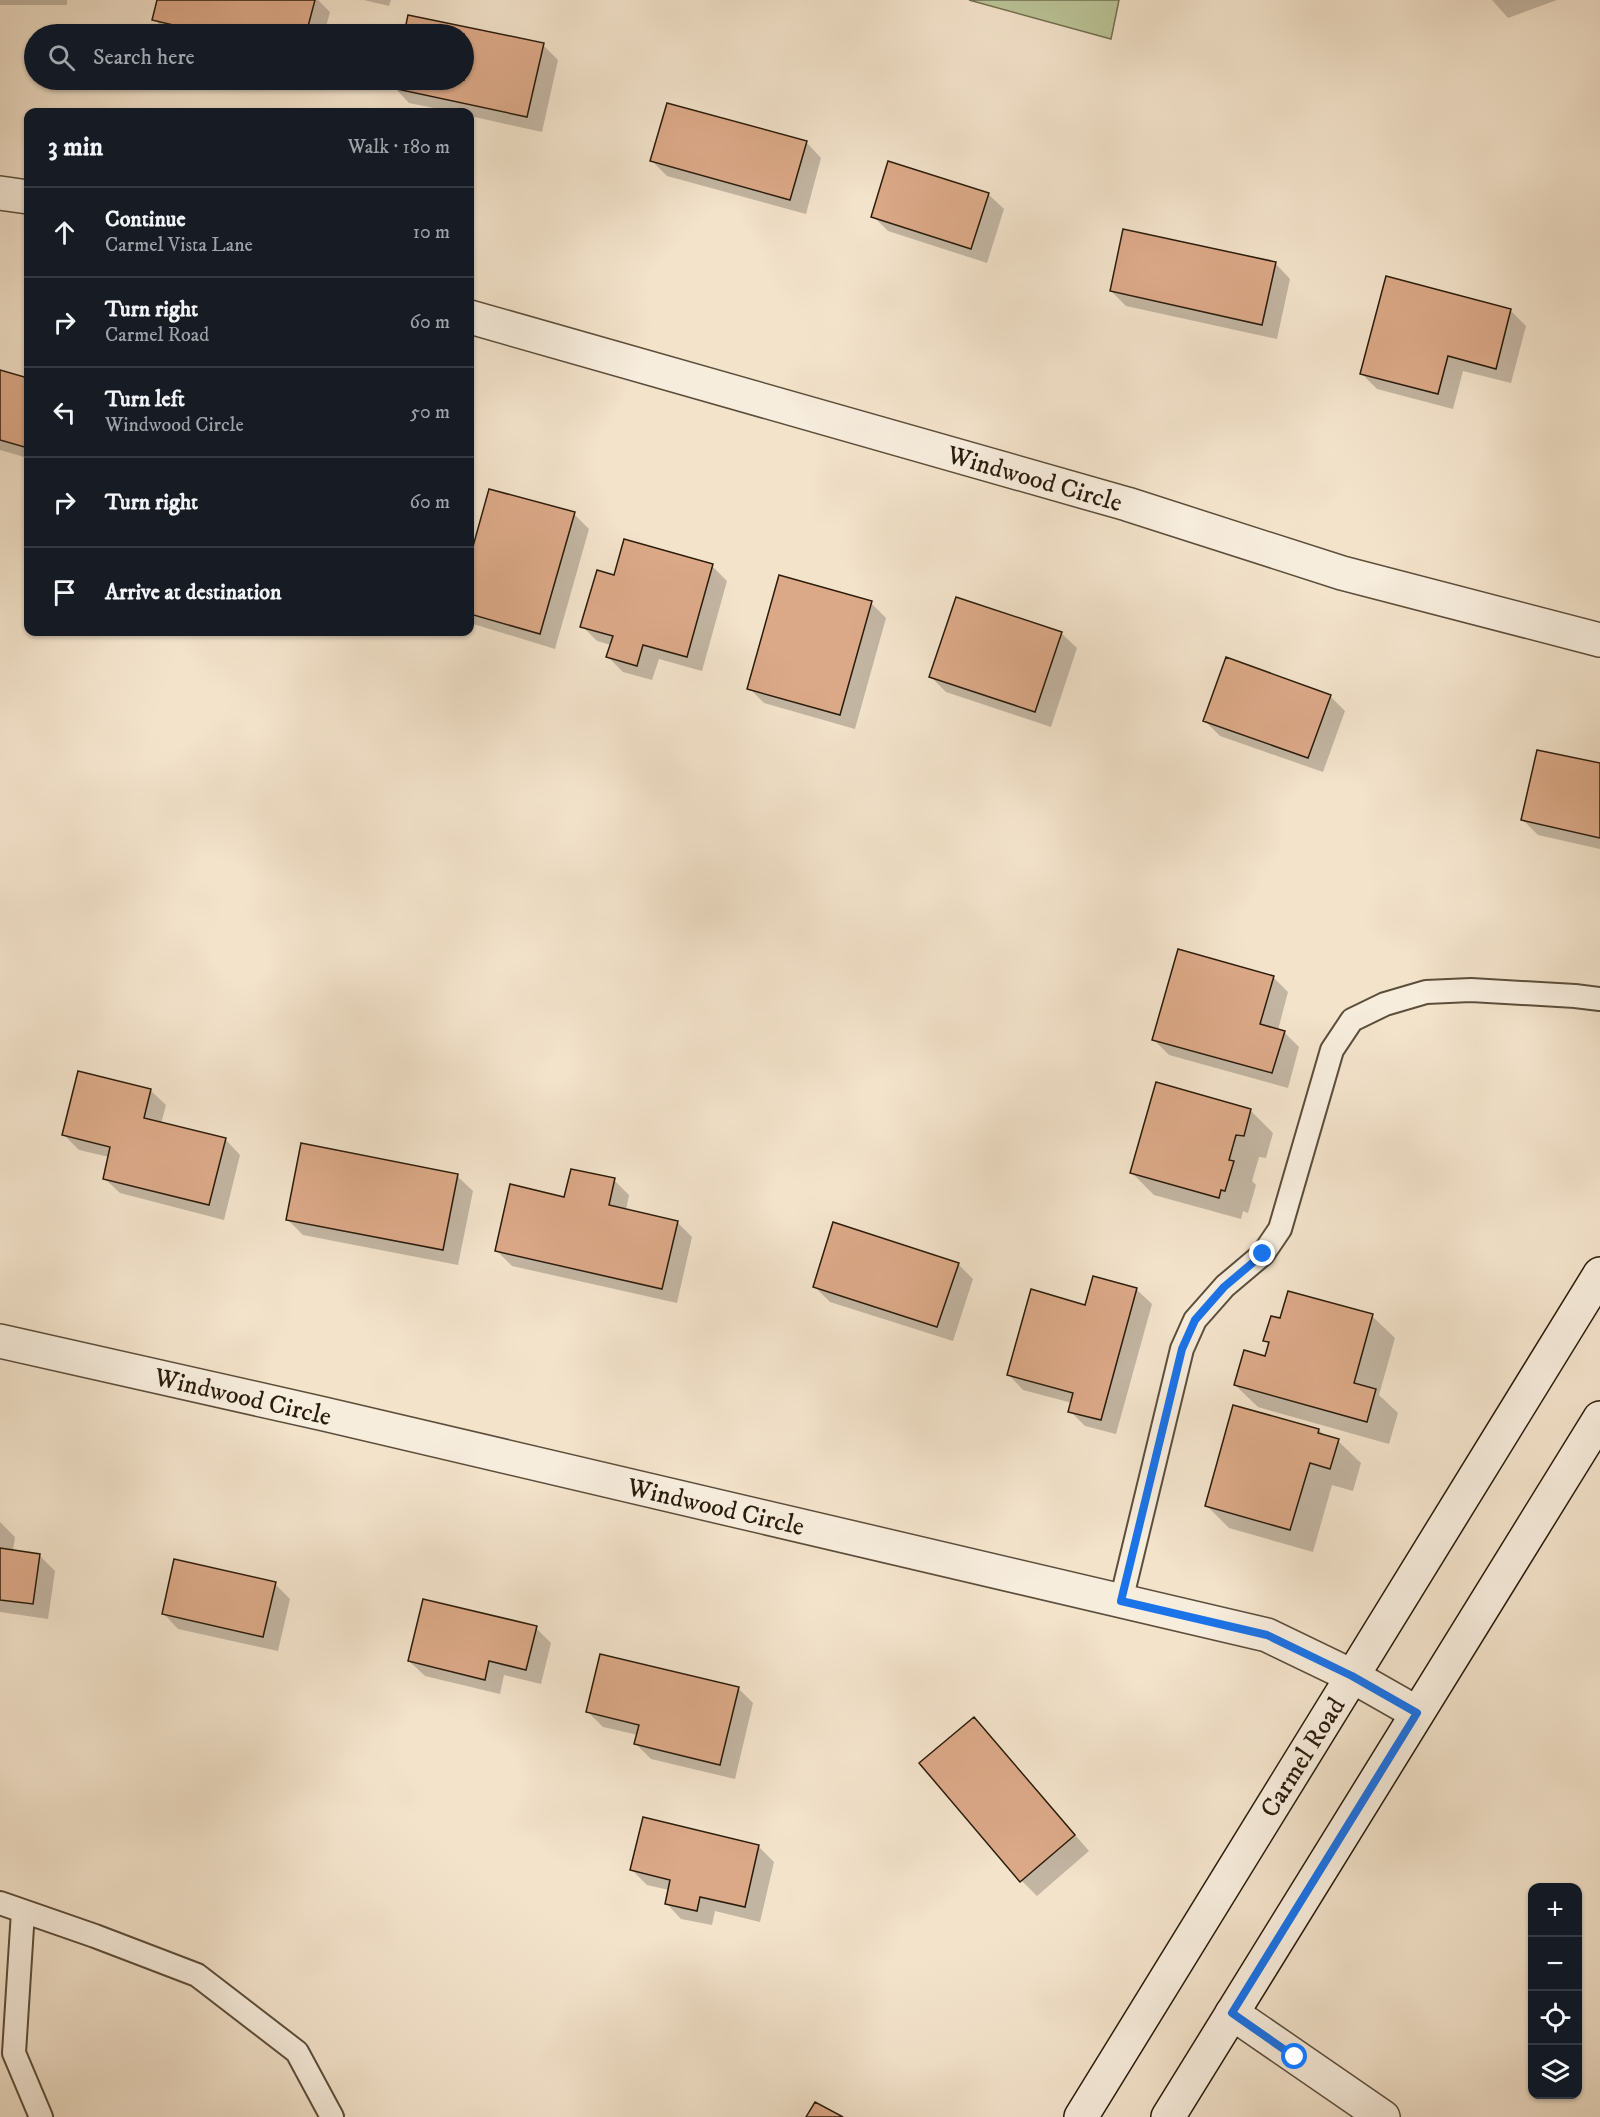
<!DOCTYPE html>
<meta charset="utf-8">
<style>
:root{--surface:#171b24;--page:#20242c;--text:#f1f3f6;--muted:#9ea1a6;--line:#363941}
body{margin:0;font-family:"IM FELL DW Pica",serif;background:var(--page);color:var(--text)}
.controls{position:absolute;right:18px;bottom:18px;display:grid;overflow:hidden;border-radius:12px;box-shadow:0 2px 4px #0004}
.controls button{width:54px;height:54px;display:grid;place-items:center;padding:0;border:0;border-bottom:2px solid var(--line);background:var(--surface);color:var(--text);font:30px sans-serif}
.stop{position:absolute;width:18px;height:18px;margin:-14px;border:4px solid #1a73e8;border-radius:50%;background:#fff}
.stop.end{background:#1a73e8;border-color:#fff;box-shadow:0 2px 6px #0008}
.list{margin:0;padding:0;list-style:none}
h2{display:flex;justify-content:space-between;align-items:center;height:78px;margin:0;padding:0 24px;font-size:26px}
h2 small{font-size:20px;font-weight:400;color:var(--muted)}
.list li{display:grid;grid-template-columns:39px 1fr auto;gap:18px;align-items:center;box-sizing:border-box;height:90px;padding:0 24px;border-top:2px solid var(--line)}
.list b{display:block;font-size:22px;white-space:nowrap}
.list p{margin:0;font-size:20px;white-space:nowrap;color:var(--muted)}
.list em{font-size:20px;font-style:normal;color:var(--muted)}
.icon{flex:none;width:33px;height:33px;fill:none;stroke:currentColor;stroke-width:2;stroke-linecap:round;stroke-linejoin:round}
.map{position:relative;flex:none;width:1600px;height:2117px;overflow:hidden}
.search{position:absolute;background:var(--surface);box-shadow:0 2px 4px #0004;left:24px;top:24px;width:450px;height:66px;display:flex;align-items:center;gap:15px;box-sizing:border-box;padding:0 21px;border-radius:33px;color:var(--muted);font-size:22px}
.panel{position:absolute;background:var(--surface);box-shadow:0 2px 4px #0004;left:24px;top:108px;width:450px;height:528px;border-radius:12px}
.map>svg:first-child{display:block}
.green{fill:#bac498;stroke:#727052;stroke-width:1.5}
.shadow{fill:#0003}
.building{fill:#dca988;stroke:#2a1c0b;stroke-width:1.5}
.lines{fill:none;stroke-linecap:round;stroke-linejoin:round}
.lane-casing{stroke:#5c4e3b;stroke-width:26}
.street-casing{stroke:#5c4e3b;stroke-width:36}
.secondary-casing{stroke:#2a1c0b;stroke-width:36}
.lane{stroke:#f7eddd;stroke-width:22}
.street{stroke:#f7eddd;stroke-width:33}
.secondary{stroke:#f7eddd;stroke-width:33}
.route{stroke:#1a73e8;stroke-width:8}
.labels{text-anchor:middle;stroke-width:6;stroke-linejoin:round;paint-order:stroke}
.street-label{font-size:26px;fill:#2a1c0b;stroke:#f7eddd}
</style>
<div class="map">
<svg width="1600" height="2117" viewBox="0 0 1600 2117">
<rect width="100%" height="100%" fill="#f3e3cb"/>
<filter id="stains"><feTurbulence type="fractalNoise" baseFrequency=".00333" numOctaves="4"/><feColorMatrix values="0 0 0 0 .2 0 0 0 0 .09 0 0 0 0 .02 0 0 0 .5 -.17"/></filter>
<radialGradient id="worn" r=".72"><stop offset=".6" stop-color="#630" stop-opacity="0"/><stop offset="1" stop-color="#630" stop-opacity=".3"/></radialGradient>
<path class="green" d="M969,0h150l-8,39z"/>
<path class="shadow" d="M0,0h67v5h-67z
M159,0h159l12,12 -6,22h-155l-15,-15z
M364,0h27l-2,6z
M1492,0h65l-49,18z
M410,16l133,29 15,15 -16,72 -72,-16v-4h-16l-45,-9 -15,-16 1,-7h69v-46h-59z
M806,142l15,16 -15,56 -139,-38 -15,-15z
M988,194l16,15 -17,54 -99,-32 -15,-15z
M1275,263l15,16 -13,60 -151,-33 -15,-15z
M1511,311l15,15 -15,57 -48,-12 -10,38 -76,-20 -16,-16z
M0,372l28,7v79l-28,-8z
M490,490l84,24 15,15 -34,120 -85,-26v-60z
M712,566l15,15 -25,90 -43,-12 -7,21 -29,-8 -15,-15 3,-12 -14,-4 -15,-15 33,-49z
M871,603l15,15 -31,111 -91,-26 -15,-15z
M1061,633l16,15 -26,79 -105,-35 -15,-15z
M1330,696l15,15 -22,61 -103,-36 -15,-15z
M1600,765v84l-62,-14 -15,-15z
M1273,977l15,15 -10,38 6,2 15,15 -11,41 -119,-33 -15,-15z
M150,1090l16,15 -5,19 64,15 15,16 -16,65 -104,-27 -16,-15 5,-21 -30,-7 -16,-16z
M1250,1110l23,23 -7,25 -7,-1 -7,24 4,4 -8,28 -5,-2 -2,8 -87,-24 -23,-23z
M457,1176l16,15 -15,74 -155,-30 -15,-15z
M614,1180l15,15 -3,15 51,12 15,15 -15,66 -165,-37 -15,-15 69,-53z
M958,1264l15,15 -20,62 -123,-39 -15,-15z
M1136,1289l16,15 -36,130 -31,-8 -15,-15 2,-8 -49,-13 -15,-16 78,-67z
M1372,1316l23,22 -16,57 19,18 -9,31 -131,-37 -23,-22 31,-27 3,-13 -4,-4z
M1319,1430l7,7 12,4 23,22 -8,28 -21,-6 -19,67 -84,-24 -22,-22z
M0,1522l15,15 -2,14 27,5 15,15 -7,48 -48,-7z
M275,1584l15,15 -12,52 -100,-22 -15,-16z
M536,1628l15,15 -10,41 -37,-9 -4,19 -75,-18 -16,-15z
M738,1688l15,15 -18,76 -84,-20 -15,-15 2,-9 -35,-8 -15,-15z
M974,1719l115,132 -52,45 -15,-15z
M644,1819l115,28 15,15 -14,60 -45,-11 -3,14 -31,-6 -15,-16 3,-13 -22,-5 -15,-15z"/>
<path class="building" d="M157,0h158l-9,34h-95l-59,-14z
M408,15l136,28 -17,74 -135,-29 2,-8h70v-46h-60z
M667,103l140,38 -17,59 -140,-39z
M888,161l101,32 -18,56 -100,-32z
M1123,229l153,33 -14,63 -152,-34z
M1386,276l125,33 -15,60 -48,-13 -10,38 -78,-20z
M0,370l28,8v70l-28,-8z
M489,489l86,23 -35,122 -70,-20v-57z
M624,539l89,25 -26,93 -44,-12 -6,21 -31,-9 7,-21 -33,-9 17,-57 17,5z
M779,575l93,26 -32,114 -93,-26z
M956,597l106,35 -27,80 -106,-35z
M1226,657l105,38 -23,63 -105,-37z
M1537,750l63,13v75l-79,-18z
M1178,949l96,27 -14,48 25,7 -13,42 -120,-33z
M78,1071l73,18 -7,29 82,20 -17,67 -106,-26 7,-32 -48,-12z
M1156,1082l95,27 -7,27 -8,-1 -7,25 5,1 -9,30 -4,-1 -2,8 -89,-25z
M301,1143l157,31 -15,76 -157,-30z
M571,1169l44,9 -6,27 69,16 -16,68 -167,-38 15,-67 54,13z
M833,1222l126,41 -22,64 -124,-40z
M1093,1276l44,12 -36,132 -33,-8 5,-19 -66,-18 24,-86 54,16z
M1288,1291l85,23 -19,69 22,6 -9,33 -133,-37 10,-35 21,6 4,-14 -6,-1 8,-25 9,2z
M1233,1405l86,24 -1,4 21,6 -9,30 -20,-6 -20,67 -85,-24z
M0,1548l40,6 -7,50 -33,-4z
M174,1559l102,23 -13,55 -101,-23z
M423,1599l114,27 -11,44 -37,-9 -4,19 -77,-19z
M600,1654l139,33 -19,78 -86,-21 5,-19 -53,-13z
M974,1717l101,118 -55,47 -101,-119z
M643,1817l116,28 -14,62 -45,-10 -3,14 -32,-7 5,-24 -40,-10z
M815,2102l28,15h-37z"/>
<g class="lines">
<defs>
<path id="lane" d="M1121,1601l61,-252 13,-29 30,-34 38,-32 17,-25 52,-179 20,-30 33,-16 41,-12 45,-2 104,6 25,3
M0,1903l95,33 102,39 100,77 35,65
M23,1911l-9,142 27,64"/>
<path id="street" d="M0,193l28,4
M470,317l657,187 215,69 258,67
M0,1341l324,73 943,221 85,41 65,37
M1232,2013l151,104"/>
<path id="secondary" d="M1081,2117l519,-843
M1168,2117l432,-699"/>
</defs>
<use href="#lane" class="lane-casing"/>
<use href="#street" class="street-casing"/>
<use href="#secondary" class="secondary-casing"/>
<use href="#lane" class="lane"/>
<use href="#street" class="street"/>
<use href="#secondary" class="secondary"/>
</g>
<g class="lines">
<path class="route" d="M1263,1254l-39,33 -29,33 -13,29 -61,252 146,34 85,41 65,37 -185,300 63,44"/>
</g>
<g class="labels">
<g class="street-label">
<text transform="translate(1035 478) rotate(16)" y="9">Windwood Circle</text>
<text transform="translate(243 1396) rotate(13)" y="9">Windwood Circle</text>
<text transform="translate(716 1506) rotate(13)" y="9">Windwood Circle</text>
<text transform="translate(1302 1757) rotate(-58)" y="9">Carmel Road</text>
</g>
</g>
<rect width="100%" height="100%" filter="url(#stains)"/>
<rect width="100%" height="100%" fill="url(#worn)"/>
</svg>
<div class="controls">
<button>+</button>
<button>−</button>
<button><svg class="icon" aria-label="locate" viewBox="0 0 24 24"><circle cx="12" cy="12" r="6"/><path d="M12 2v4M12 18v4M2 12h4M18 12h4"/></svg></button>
<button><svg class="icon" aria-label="layers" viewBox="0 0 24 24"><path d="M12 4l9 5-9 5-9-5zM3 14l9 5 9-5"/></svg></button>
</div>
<div class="stop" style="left:1295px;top:2057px"></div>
<div class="stop end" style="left:1263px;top:1254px"></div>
<div class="search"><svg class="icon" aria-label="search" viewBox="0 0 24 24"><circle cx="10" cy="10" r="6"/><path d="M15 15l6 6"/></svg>Search here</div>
<section class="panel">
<h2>3 min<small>Walk · 180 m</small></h2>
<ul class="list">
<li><svg class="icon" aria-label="ahead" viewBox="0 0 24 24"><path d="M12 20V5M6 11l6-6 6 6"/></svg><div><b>Continue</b><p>Carmel Vista Lane</p></div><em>10 m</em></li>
<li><svg class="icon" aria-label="right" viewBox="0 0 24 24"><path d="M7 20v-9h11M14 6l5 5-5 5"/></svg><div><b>Turn right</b><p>Carmel Road</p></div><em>60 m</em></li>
<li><svg class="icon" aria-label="left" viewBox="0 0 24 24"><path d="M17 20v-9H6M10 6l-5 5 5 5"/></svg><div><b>Turn left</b><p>Windwood Circle</p></div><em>50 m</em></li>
<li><svg class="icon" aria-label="right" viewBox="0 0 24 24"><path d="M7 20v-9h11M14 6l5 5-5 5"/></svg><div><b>Turn right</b></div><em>60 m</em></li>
<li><svg class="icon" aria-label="arrive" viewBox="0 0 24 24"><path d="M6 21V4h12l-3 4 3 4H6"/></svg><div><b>Arrive at destination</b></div></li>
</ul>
</section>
</div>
